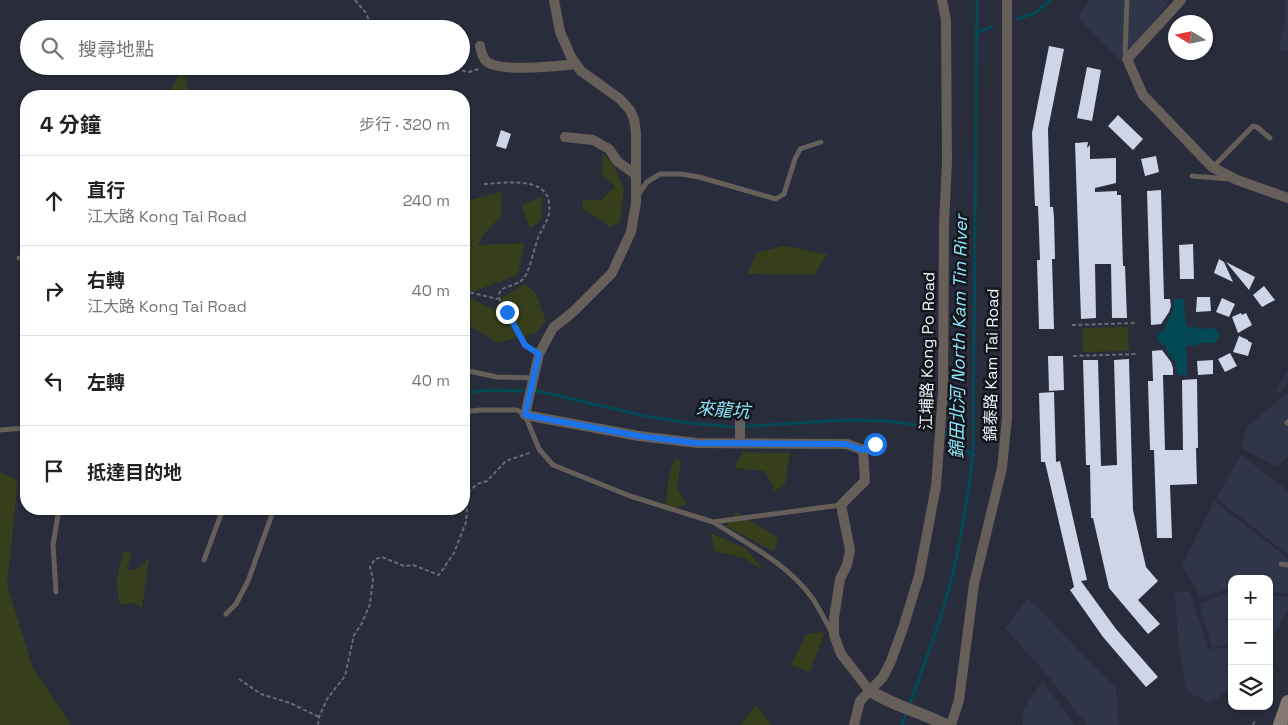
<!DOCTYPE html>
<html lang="zh-TW">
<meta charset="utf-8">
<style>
:root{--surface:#fff;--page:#f2f2f2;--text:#222;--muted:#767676;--line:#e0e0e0}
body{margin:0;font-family:"Space Grotesk","Noto Sans TC",sans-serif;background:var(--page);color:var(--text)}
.controls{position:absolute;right:15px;bottom:15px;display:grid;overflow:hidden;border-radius:10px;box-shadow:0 1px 4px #0004}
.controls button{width:45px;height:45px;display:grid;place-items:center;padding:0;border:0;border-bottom:1px solid var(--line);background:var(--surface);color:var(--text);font:25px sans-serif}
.compass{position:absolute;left:1168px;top:15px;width:45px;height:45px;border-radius:50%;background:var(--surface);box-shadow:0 1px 4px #0004;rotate:280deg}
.stop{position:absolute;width:15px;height:15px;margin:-11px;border:4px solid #1a73e8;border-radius:50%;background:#fff}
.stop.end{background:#1a73e8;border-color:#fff;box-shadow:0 1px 5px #0008}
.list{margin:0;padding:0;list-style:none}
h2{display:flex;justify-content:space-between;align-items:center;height:65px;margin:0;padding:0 20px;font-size:21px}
h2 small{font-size:16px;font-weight:400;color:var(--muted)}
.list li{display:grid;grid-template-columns:32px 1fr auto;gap:15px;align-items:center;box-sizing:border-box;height:90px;padding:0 20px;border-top:1px solid var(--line)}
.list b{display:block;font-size:19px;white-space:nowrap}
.list p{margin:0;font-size:16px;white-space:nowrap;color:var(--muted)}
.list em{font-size:16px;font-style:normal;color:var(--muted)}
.icon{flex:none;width:28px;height:28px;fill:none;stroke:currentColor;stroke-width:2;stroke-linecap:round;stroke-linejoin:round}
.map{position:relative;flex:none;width:1288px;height:725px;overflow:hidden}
.search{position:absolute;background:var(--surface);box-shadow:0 1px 4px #0004;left:20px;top:20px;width:450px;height:55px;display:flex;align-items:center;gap:12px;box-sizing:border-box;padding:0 18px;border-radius:28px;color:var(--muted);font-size:19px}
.panel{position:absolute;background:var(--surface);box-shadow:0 1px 4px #0004;left:20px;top:90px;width:450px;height:425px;border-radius:20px}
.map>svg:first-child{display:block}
.built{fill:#30354a}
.green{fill:#363e1c}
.water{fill:#024955}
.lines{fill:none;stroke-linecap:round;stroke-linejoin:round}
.stream{stroke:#024955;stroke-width:3}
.building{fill:#cfd5e9}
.path{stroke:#686c79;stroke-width:2;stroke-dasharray:4 2.5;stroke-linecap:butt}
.service{stroke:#655e59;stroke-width:5}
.minor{stroke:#655e59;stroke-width:10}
.tertiary{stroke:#655e59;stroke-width:12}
.secondary{stroke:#857971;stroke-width:14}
.route{stroke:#1a73e8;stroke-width:6}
.labels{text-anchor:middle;stroke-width:5;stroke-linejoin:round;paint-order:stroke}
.street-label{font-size:16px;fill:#eff2fc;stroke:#13151b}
.water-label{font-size:18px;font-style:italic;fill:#8de5f9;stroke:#13151b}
</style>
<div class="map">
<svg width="1288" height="725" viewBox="0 0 1288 725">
<rect width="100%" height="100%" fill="#282c3b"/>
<path class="built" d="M1089,0h81l-48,63 -44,-45z
M1286,0h2v52l-10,-2 6,-23z
M1288,370v13l-10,11 -2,-4z
M1288,392v64l-11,11 -36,-19 6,-21z
M1241,455l47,36v64l-72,-57z
M1214,501l74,57v36l-19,-2v-13h-37v9l-32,9 -18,-32z
M1189,591l19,58 24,-3v42l-22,15 -23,-11 -9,-51 -3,-49z
M1229,592h3v52l-20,3 -13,-43z
M1269,595l19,2v12l-19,36z
M1028,598l88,90 3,37h-32l-44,-55 -38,-42z
M1042,681l33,44h-52l-1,-14z"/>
<path class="green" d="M182,69l9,27h-27h4z
M603,154l9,7 12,28 -4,33 -10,6 -12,-10 -16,-9 1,-9h18l14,-13 -14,-14z
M501,192v24l-17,18 -6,11 46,-2 -6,32 -54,20v-95l3,1z
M542,197l-1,23 -11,9 -9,-24z
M783,246l44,8 -13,21 -66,-1 8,-21z
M525,284l10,8 11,29 -10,12 -39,10 -12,-8 -21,-12v-28l30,15 9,-13z
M1128,327l1,24 -46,1 -1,-24z
M743,452l47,1 -5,31 -10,7 -10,-20 -31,-3z
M675,458l6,3 -4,27 10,16 -23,8 6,-40z
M0,472l18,8 -11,105 26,83 38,57h-71z
M736,512l42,25 -4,15 -48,-26z
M711,533l34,15 21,24 -22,-14 -30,-7z
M132,551l-5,19h8l14,-11 -7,49 -8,-5 -14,2 -4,-22 7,-31z
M825,632l-15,40 -19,-7 15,-31z
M756,705l16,20h-32z"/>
<path class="water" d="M1174,299h10l2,28h10v2l19,-1 5,7 -4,8h-19v2l-11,1 1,29h-10l-1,-11 -4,-7 -6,-6v-5l-4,-1 -5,-6 2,-6 6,-4c0,-9 10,-14 9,-30z"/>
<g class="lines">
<path class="stream" d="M1018,19l17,-6 15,-13
M976,33l16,-6
M22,266l4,1
M464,393l25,-3 49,1 107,25 43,7 47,4 110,-7 43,1 42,6 20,9 23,20
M909,706c16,-44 33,-88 44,-133 9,-38 15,-78 20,-117l4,-456
M902,725l5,-14"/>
</g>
<path class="building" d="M1049,46l15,3 -16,80 2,78h3l1,10 1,42h-3l2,70h-15l-2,-69h3l-1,-28 -1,-26h-3l-3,-73z
M1087,67l14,3 -9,51 -15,-3z
M1118,115l25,24 -10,11 -25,-24z
M501,130l10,4 -5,15 -10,-3z
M1088,142l-1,6 3,-3v14l26,-1v25l-21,5v4l22,-1v4h4l2,71h2l2,52h-15l-1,-54h-16l1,54 -15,1 -6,-176z
M1156,156l3,16 -14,4 -4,-17z
M1161,190l3,109h6l1,7 -2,6 -8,12 -10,1 -4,-134z
M1193,244l1,35h-14l-1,-34z
M1219,259l5,3 9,20 -19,-9z
M1226,262l29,15 -6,13z
M1264,286l11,14 -13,7 -9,-12z
M1197,297h13l1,14 -15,1z
M1222,298l13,6 -6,13 -13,-5z
M1241,313l1,2 4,-2 6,12 -14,8 -6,-16z
M1239,336l9,4v1l4,2 -4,13 -15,-4z
M1162,350l9,12 2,6v7h-10l2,75h18l-1,-70 15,-1 1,69h-2l1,36 -27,1 2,53h-15l-3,-88h-4l-2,-69h5l-1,-30z
M1230,353l7,13 -12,6 -7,-13z
M1048,356h15l1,34 -15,1z
M1129,359l4,151 13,57 12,14 -20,19 22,24 -12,10 -39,-46 -16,-70h-2l-1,-53h-4l-3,-105h15l3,106 16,-1 -3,-105z
M1213,360v14l-15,1 -1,-14z
M1054,392l2,70 4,-1 27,119 -6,1 35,48 42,48 -12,10 -43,-50 -33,-47 4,-3 -29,-125h-4l-2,-69z"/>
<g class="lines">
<path class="path" d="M355,0l11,13 6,16
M443,66l26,6 10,-3
M484,184c19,-1 61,-8 65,18 0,4 1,8 0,12 -2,8 -8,16 -11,24 -4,11 -8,32 -14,40 -10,12 -33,5 -22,27l23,40 6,3
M464,291l34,8
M1072,325l65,-2
M1073,356l65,-2
M239,679l22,15 29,9 29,14
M318,725l1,-8 8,-18 18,-23 9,-41 8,-12 8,-19 3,-25 -3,-12 5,-8 7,-2 22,9 9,-1 26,10 15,-22 12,-31 2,-29 9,-9 10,-3 19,-20 26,-9
M1253,725l3,-6"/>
<path class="service" d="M1127,1l-2,52 2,6
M1213,167l40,-41 4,1 13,11
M1192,176l37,3
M638,195l9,-13 13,-8h21l18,3 77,22 8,-5 11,-35 5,-10 21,-7
M19,258h7
M464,370l33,7 36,1
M464,412l16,-2h37l8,5 14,34 14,16 77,31 83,26 128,-17
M1287,423l1,-1
M0,430l26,-2
M713,522c35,22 75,42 100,77 7,11 13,23 19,34
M204,560l19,-51
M1281,564l7,1
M56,592l-3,-47 6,-36
M226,614l10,-10 12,-23 26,-72"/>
<path class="minor" d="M554,0l6,32 11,25 10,14 39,28 10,11 4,9 2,13v71l-5,29 -19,41 -39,39 -20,16 -14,26 -14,61 114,21 58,7 150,1 16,6 2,31 -24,24 9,45 -3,15 -7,14 -6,39v17l7,19 28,36
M1181,0l-54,59 16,36 69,72 25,13 51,18
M480,46c1,5 2,11 6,15 12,12 73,5 90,3
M565,137l28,3 16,9 9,13 17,12
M740,421v21
M863,450l12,-7
M854,725l6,-24 23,-24 8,-16 12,-33 16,-52 17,-90 7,-94 1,-168 3,-62 -1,-142 -4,-20
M951,725l8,-25 15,-116 28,-116 5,-50v-418"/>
<path class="tertiary" d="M869,690c24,16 52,22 77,35"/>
<path class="secondary" d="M1280,725l8,-23"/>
</g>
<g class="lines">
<path class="route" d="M507,312l18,33 14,9 -14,61 114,21 57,7 150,1 17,6 12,-6"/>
</g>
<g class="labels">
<g class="street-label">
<text transform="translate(927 351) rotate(-89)" y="6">江埔路 Kong Po Road</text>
<text transform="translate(991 365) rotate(-89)" y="6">錦泰路 Kam Tai Road</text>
</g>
<g class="water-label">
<text transform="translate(959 337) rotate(-89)" y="6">錦田北河 North Kam Tin River</text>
<text transform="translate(723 410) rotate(4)" y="6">來龍坑</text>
</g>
</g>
</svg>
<div class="controls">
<button>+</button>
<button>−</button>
<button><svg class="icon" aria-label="layers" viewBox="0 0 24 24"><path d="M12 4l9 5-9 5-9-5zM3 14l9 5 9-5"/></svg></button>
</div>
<svg class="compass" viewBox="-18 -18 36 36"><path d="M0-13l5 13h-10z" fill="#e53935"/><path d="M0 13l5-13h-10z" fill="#767676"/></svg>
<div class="stop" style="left:875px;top:444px"></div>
<div class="stop end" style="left:507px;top:312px"></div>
<div class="search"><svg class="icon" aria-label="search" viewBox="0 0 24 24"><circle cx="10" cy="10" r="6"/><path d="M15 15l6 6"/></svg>搜尋地點</div>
<section class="panel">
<h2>4 分鐘<small>步行 · 320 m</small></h2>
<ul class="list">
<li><svg class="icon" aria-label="ahead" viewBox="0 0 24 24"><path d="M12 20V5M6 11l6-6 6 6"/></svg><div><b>直行</b><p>江大路 Kong Tai Road</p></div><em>240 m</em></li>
<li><svg class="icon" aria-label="right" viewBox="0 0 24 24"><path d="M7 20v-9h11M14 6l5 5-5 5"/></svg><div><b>右轉</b><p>江大路 Kong Tai Road</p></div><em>40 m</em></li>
<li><svg class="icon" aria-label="left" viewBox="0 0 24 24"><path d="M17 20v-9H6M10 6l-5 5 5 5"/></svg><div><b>左轉</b></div><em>40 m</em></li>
<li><svg class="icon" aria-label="arrive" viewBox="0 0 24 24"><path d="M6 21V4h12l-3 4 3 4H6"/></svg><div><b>抵達目的地</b></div></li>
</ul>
</section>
</div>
